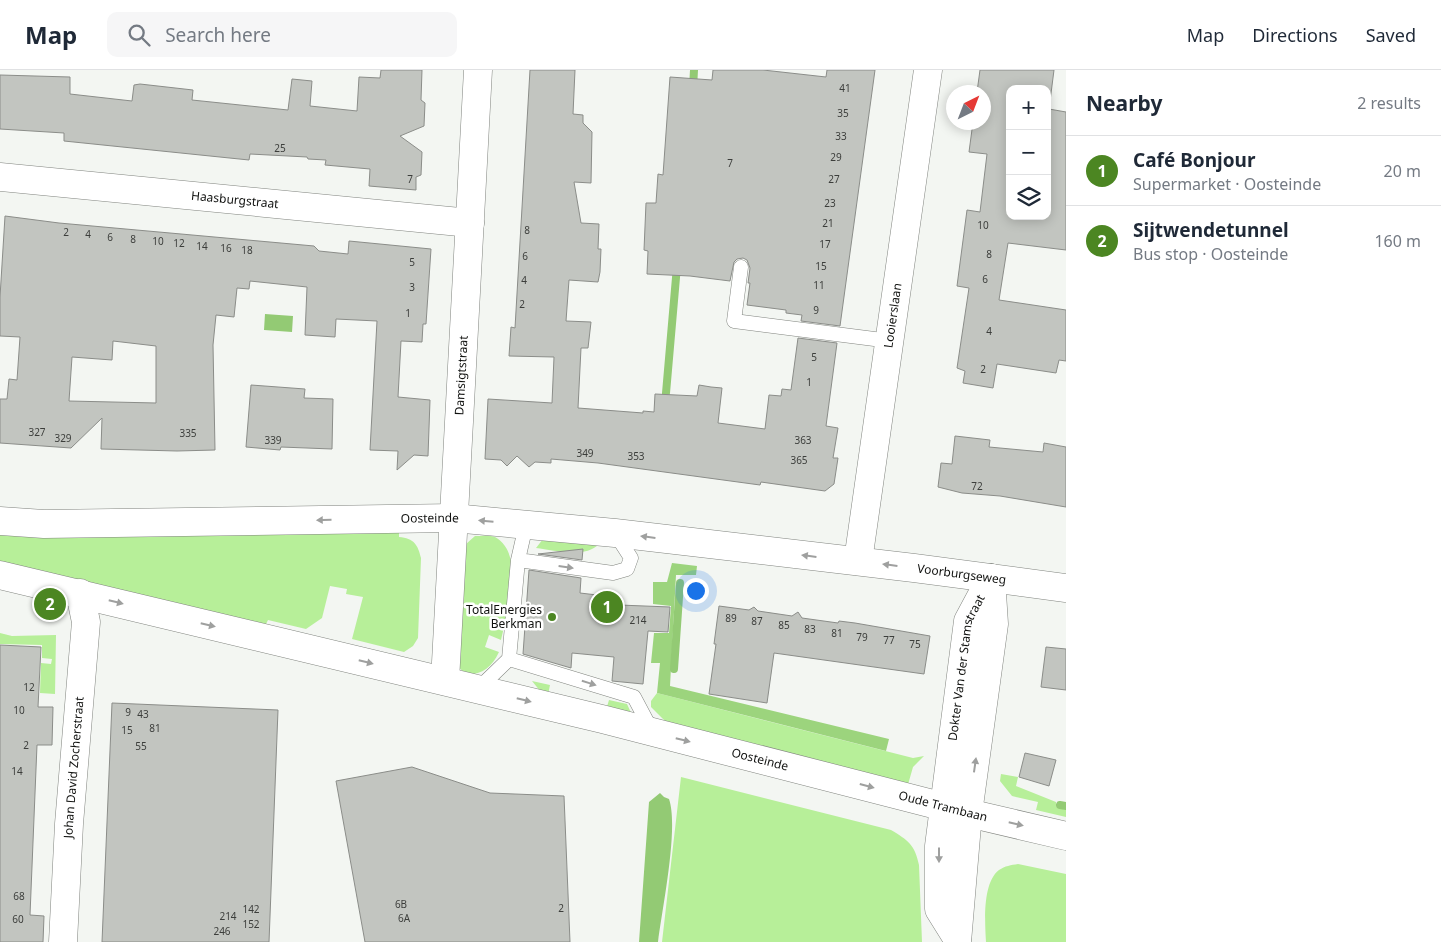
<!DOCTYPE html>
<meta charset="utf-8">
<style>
:root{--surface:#fff;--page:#f6f6f7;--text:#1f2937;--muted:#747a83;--line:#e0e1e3;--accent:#4c8622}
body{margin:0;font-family:"Noto Sans",sans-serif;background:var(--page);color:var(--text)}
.controls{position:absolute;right:15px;top:15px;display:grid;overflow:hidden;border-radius:10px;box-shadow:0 2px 12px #0003}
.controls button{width:45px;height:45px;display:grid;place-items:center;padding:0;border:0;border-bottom:1px solid var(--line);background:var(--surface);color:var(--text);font:25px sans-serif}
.compass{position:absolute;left:946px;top:15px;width:45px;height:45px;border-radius:50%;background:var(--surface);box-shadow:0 2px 12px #0003;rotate:42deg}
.you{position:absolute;left:695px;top:520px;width:18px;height:18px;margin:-12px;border:4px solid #fff;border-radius:50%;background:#1a73e8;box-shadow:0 0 0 8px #1a73e833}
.badge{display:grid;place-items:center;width:32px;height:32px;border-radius:50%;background:var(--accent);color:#fff;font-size:16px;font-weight:700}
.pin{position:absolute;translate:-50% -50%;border:2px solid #fff;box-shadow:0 1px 5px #0006}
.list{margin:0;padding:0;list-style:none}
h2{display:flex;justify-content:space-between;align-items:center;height:65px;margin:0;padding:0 20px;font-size:21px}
h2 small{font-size:16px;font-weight:400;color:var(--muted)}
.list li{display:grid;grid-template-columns:32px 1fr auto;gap:15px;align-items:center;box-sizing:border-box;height:70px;padding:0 20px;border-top:1px solid var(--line)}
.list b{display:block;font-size:19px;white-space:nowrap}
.list p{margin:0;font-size:16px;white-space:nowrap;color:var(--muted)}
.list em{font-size:16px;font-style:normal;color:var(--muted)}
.icon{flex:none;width:28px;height:28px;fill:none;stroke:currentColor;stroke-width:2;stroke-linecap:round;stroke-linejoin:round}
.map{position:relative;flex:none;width:1066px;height:872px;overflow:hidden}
header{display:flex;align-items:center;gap:30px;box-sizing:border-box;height:70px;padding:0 25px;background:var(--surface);border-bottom:1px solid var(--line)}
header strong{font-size:24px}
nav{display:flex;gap:28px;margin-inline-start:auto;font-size:18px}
.search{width:350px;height:45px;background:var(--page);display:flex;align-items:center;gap:12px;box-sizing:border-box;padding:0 18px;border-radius:10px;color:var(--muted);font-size:19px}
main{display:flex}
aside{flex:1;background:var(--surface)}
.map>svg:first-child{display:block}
.green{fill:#b7ef99}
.forest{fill:#9cd47d}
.water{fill:#93ca74}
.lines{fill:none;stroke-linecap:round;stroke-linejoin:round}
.stream{stroke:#93ca74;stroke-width:8}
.building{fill:#c2c5c0;stroke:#8b8d89;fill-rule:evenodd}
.lane-casing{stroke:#81847f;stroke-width:15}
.street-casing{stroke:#81847f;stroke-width:29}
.secondary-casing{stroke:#81847f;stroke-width:29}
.lane{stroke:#fff;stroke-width:14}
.street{stroke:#fff;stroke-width:28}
.secondary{stroke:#fff;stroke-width:28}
.oneway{fill:#9fa09f}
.poi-dot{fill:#4c8622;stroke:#fff;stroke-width:2}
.labels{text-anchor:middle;stroke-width:5;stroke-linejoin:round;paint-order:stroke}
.number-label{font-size:10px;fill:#3c3e3b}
.street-label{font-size:12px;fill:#10110f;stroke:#fff}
.poi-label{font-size:12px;fill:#10110f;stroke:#fff;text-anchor:end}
</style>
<header>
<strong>Map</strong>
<div class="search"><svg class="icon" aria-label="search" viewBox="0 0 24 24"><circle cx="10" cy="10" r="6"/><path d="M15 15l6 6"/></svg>Search here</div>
<nav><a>Map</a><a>Directions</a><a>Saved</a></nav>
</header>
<main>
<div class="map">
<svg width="1066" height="872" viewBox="0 0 1066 872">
<rect width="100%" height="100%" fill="#f3f6f2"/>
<path class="green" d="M399,458v9c15,1 19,8 22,21l-3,80 -5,8 -9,6 -52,-13 11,-42 -17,-3 1,-5 -17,-3 -8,32 -16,11 -38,-9 -2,4 -9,5 -257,-67v-30z
M475,466c6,0 15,-1 20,1 31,17 12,76 6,103l-12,-5 -4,12 14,5c-7,15 -16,22 -32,23l-11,-10 10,-121z
M543,469l56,5c-14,15 -45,6 -63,4z
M0,563l12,3 44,-1 -1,59 -15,-1 1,-30 10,1 1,-5 -10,-1v-13l-42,-1z
M532,611l18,4 -2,10 58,15 3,-10 18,4 5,11 -3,4 -77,-18 -7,-4z
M657,623l256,65 11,-2 -11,11 -6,21 -236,-61 -20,-20v-6z
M1001,704l17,3 -2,9 40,16v5l10,3v7l-30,-7 2,-8 -26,-6 -12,-15z
M681,707l210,53c17,10 24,15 28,35l3,77h-260z
M1018,794l48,10v68h-80c-1,-19 -4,-59 13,-72 6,-4 12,-5 19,-6z"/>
<path class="forest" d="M672,493l25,3 -1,9h-20l-6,111 219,53 -3,12 -229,-58 3,-30h-9l3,-30h15l2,-27 -18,-2v-22h14z"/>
<path class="water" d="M265,244l28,2 -1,16 -28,-2z
M660,723l4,4 5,2c10,29 -7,110 -11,143h-19l10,-140z"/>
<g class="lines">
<path class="stream" d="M693,18l1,-18
M666,323l11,-127
M674,599l6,-86
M1060,735l6,1"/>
</g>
<path class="building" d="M381,0h41l-1,30 4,3 -1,23 -24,10 22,16 -1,23 -5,2v13l-47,-4 1,-17 -45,-4 1,-5 -18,-1 -1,-2 -57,-3 -1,6 -185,-19v-8l-64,-4v-54l70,2v17l62,7 2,-16 6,-1 53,6 -1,10 96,10 4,-31 20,2 -2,25 47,5 2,-34 21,1z
M530,0h45l-2,44 10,1v8l9,9 -1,51 -17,-1 7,41 18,1 -1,25h3l-1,23 -2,10 -29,-2 -3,41 25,1 -3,26h-7l-3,60 65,5v-2l11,1 1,-18 42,2 2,-11 12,2 11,1 -4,35 47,6 4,-34 12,1 1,-7 9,1 7,-52 39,5 -11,83 12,2 -5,30h5l-4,26 -9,7 -64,-9 -1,3 -162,-22 -47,-4v4l-16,-1 -6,5 -12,-11 -10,10 -6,-6 -16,-1 3,-60 64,4 2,-46 -45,-1 2,-29 4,1z
M713,0h50l63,7 1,-7h48l-35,256 -39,-5 1,-6 -16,-2v-3l-39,-5 3,-22h-2l2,-15 -3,-8 -4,-2 -6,1 -3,3 -4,19 -40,-5 -43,-2 1,-23 -4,-1 2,-47h10l2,-29 5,1 7,-98 42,3z
M980,0h74l-5,39 17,3v138l-58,-7 -9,57 67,10v51l-7,-1 -3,13 -59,-9 -4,24 -30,-5 2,-12 -8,-3 12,-80 -12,-2 10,-76 13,2 7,-58 -18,-2 4,-30h11v-30h-7zM1010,19h37v127h-37z
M5,146l54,7 255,23 5,5 29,3 1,-13 82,8 -5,75h-3l-1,18 -21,-1 -3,56 32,3 -2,56 -14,-1 -17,15 1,-19 -28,-1 7,-129 -41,-2 -1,18 -30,-2 2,-48 -57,-6 -1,8 -12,-1 -3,29 -18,-2 -3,30 2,105 -38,1 -76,-2 1,-31 -31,30 -71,-5v-44h7l2,-20 8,1 3,-43 -20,-1v-39zM113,271l43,5v57l-87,-2 3,-44 40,3z
M251,315l54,4 -1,9 29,1 -1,50 -51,-2 -1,3 -34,-3z
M955,366l35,4 -1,7 54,5 1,-9 22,4v60l-66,-11 -38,-3 -24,-6 3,-24 11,1z
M583,479l-1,11 -44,-6z
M529,500l52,8 -1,15 17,2v3l22,3v4l51,2 -2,25 -20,-1 -5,53 -31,-3 2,-24 -42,-4 -1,15 -48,-14z
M719,536l30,4 5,-3 4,4 34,5 6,-4 4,6 36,5 1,-2 16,2 75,13 -6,38 -150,-21 -7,50 -58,-9 7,-50h-2z
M0,575l41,2 -3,60h15l-1,38h-15l-7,170 14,1 -1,26h-43z
M1046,577l20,2v41l-25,-3z
M112,633l166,7 -9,232h-167z
M1025,683l31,7 -7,26 -30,-9z
M412,697l78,26 74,3 6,146h-205l-29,-161z"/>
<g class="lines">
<defs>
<path id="lane" d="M741,197l-7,54 156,20
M518,490l95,13 14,-4 4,-11 -16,-25
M509,589l125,38 18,34
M478,619l31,-30 9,-99 8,-35"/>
<g id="street">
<path id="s1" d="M0,107l470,46"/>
<path id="s2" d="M858,491l70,-491"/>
<path id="s3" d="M445,611l33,-611"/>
<path id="s4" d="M957,868l-18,-29v-63l29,-225 23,-43"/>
<path id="s5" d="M63,872l6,-118 17,-202 -6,-29"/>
<path d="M957,872l11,-129 26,-189 -3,-46"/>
</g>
<g id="secondary">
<path id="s6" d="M0,451l44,3 409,-6 162,15 299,35 152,20"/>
<path id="s7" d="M0,505l602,144 366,94 98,23"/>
</g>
</defs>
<use href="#lane" class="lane-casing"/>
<use href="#street" class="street-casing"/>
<use href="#secondary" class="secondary-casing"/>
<use href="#lane" class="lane"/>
<use href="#street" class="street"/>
<use href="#secondary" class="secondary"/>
</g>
<defs><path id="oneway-solid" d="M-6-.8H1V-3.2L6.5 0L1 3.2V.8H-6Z" transform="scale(1.25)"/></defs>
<g class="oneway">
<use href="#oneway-solid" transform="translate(324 450) rotate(179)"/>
<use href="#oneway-solid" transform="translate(486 451) rotate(-175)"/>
<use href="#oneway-solid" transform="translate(648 467) rotate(-173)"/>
<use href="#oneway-solid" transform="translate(809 486) rotate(-173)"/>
<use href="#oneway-solid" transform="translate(890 495) rotate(-173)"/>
<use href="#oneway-solid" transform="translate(566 497) rotate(8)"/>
<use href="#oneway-solid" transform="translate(116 532) rotate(14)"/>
<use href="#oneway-solid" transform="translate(208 555) rotate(13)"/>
<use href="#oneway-solid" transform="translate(366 592) rotate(14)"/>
<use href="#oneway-solid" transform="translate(589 613) rotate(17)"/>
<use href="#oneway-solid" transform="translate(524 630) rotate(14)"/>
<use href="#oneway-solid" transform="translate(683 670) rotate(14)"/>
<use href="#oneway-solid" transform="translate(975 695) rotate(-82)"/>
<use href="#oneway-solid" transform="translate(867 716) rotate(15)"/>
<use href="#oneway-solid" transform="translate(1016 754) rotate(13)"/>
<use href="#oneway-solid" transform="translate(939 785) rotate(90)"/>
</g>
<circle class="poi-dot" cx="552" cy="547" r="5"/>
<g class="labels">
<g class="number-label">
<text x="845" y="22">41</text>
<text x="843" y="47">35</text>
<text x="841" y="70">33</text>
<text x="280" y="82">25</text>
<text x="836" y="91">29</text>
<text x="730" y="97">7</text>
<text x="410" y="113">7</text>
<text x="834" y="113">27</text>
<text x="830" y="137">23</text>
<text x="828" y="157">21</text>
<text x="983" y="159">10</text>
<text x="527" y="164">8</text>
<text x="66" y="166">2</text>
<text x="88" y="168">4</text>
<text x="110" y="171">6</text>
<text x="133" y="173">8</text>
<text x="158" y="175">10</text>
<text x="179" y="177">12</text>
<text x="825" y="178">17</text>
<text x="202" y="180">14</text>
<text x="226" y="182">16</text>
<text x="247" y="184">18</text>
<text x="989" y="188">8</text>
<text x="525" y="190">6</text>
<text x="412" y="196">5</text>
<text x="821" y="200">15</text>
<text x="985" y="213">6</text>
<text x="524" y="214">4</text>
<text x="819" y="219">11</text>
<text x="412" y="221">3</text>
<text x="522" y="238">2</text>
<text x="816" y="244">9</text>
<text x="408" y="247">1</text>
<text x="989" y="265">4</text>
<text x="814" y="291">5</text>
<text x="983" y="303">2</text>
<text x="809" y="316">1</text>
<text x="37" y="366">327</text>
<text x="188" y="367">335</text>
<text x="63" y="372">329</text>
<text x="273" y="374">339</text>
<text x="803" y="374">363</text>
<text x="585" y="387">349</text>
<text x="636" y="390">353</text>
<text x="799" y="394">365</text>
<text x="977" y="420">72</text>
<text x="731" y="552">89</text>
<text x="638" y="554">214</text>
<text x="757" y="555">87</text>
<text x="784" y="559">85</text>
<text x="810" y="563">83</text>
<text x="837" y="567">81</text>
<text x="862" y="571">79</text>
<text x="889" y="574">77</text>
<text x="915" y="578">75</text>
<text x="29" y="621">12</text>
<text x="19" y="644">10</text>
<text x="128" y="646">9</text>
<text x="143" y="648">43</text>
<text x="155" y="662">81</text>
<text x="127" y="664">15</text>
<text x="26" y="679">2</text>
<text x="141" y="680">55</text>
<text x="17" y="705">14</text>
<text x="19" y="830">68</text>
<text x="401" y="838">6B</text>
<text x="561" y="842">2</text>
<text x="251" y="843">142</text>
<text x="228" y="850">214</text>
<text x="404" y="852">6A</text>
<text x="18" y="853">60</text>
<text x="251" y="858">152</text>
<text x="222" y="865">246</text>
</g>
<g class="street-label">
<text dy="4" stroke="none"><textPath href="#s1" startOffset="236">Haasburgstraat</textPath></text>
<text dy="4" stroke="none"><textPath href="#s2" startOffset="248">Looierslaan</textPath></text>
<text dy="4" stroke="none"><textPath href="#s3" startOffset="306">Damsigtstraat</textPath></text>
<text dy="4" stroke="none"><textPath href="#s6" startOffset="430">Oosteinde</textPath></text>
<text dy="4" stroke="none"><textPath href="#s6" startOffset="965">Voorburgseweg</textPath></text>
<text dy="4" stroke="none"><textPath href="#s4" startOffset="278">Dokter Van der Stamstraat</textPath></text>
<text dy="4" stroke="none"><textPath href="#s7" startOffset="782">Oosteinde</textPath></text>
<text dy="4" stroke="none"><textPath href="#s5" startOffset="175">Johan David Zocherstraat</textPath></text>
<text dy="4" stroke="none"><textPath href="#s7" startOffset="971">Oude Trambaan</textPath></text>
</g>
<g class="poi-label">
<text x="542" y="544">TotalEnergies<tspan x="542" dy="14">Berkman</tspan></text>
</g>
</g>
</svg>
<div class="controls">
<button>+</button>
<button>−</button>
<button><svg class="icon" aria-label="layers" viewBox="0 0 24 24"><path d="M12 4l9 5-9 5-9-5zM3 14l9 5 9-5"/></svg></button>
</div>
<svg class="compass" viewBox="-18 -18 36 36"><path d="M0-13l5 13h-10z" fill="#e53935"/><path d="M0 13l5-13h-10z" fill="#747a83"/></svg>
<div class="you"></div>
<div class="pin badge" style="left:607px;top:537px">1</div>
<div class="pin badge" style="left:50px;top:534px">2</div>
</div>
<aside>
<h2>Nearby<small>2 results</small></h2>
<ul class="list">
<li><span class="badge">1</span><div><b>Café Bonjour</b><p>Supermarket · Oosteinde</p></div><em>20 m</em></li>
<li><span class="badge">2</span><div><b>Sijtwendetunnel</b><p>Bus stop · Oosteinde</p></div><em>160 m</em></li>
</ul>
</aside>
</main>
